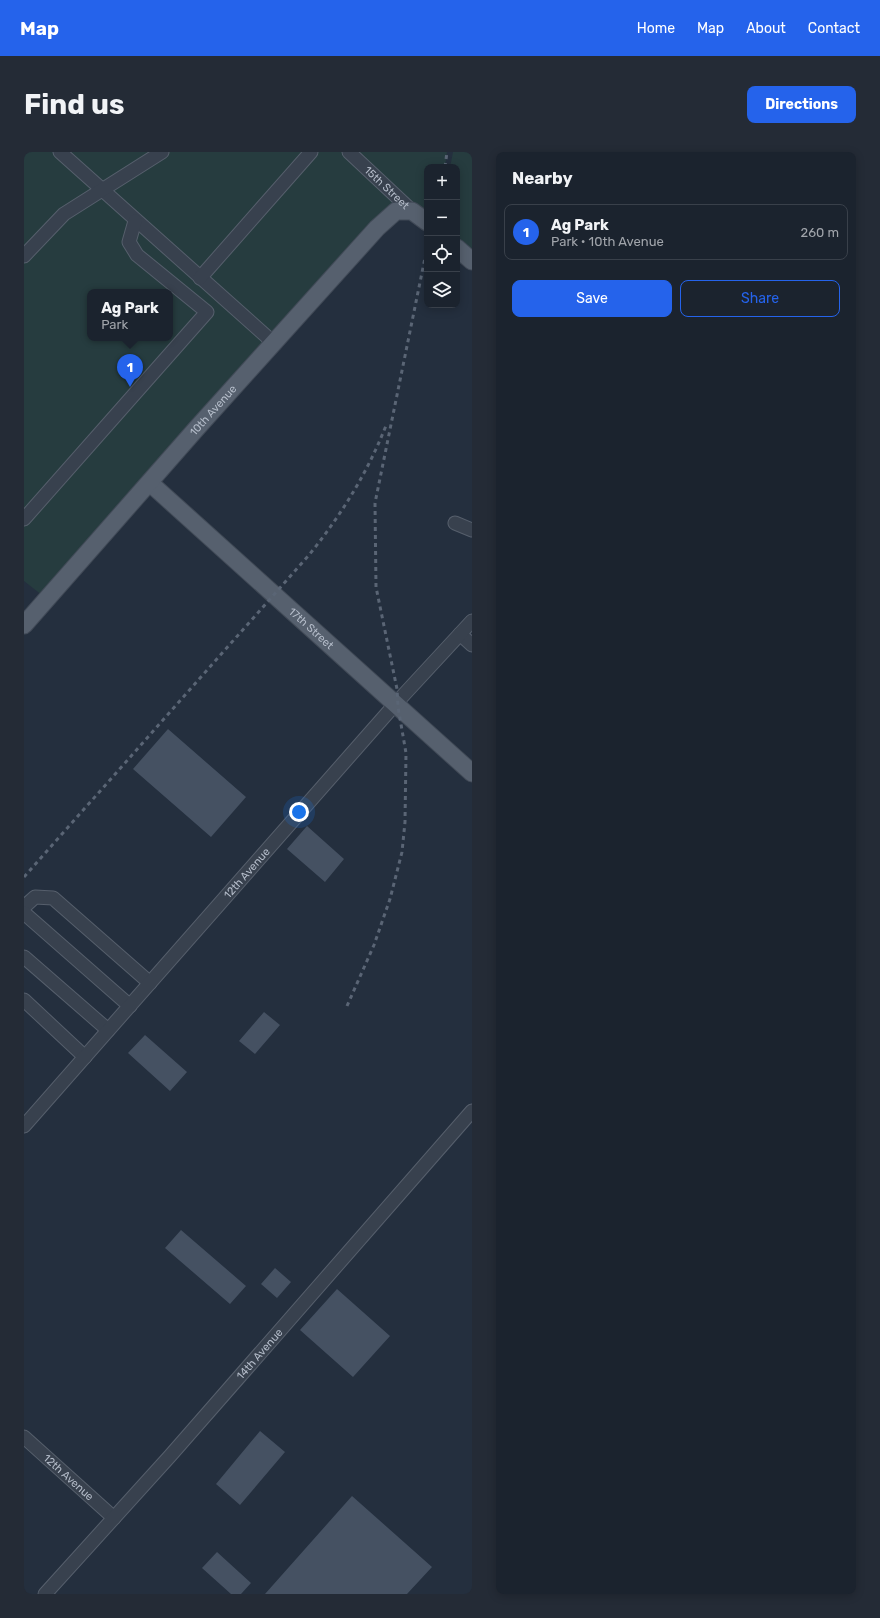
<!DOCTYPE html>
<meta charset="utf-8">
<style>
:root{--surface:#1b232e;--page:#242b36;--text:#f1f3f6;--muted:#a0a4aa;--line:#39404a;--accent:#2563eb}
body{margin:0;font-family:Rubik,sans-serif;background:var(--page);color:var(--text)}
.controls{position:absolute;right:12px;top:12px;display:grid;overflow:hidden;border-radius:8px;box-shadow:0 2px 10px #0003}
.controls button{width:36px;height:36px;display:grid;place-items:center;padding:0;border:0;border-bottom:1px solid var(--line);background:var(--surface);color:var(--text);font:20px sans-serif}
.you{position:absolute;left:275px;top:660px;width:14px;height:14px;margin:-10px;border:3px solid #fff;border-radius:50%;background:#1a73e8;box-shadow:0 0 0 6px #1a73e833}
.badge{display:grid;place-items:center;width:26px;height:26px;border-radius:50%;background:var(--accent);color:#fff;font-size:13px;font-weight:700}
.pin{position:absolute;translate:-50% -33px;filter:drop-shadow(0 1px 2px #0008)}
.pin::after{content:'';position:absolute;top:21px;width:14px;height:12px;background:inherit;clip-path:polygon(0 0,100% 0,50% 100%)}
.popup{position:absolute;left:63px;top:137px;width:86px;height:52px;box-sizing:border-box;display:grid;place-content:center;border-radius:8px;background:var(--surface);filter:drop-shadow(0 1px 3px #0005);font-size:13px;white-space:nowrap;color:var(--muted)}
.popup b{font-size:15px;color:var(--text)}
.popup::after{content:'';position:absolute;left:50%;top:100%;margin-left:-8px;border:8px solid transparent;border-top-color:var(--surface)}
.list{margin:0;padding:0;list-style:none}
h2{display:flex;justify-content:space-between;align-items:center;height:52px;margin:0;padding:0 16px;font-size:17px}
h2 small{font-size:13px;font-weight:400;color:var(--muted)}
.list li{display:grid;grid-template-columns:26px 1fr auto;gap:12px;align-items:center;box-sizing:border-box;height:56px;margin:0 8px 8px;padding:0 8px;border:1px solid var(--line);border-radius:8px}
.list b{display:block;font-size:15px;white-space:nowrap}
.list p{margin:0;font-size:13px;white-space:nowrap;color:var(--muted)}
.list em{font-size:13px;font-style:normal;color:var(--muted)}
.actions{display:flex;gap:8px;padding:12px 16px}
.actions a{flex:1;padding:9px 0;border:1px solid var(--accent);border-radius:8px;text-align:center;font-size:14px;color:var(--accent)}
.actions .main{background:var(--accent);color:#fff}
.icon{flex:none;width:22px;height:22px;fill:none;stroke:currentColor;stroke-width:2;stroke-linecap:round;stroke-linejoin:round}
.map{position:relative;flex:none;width:448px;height:1442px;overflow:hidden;border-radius:8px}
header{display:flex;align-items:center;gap:24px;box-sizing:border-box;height:56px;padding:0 20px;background:var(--accent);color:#fff}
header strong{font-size:19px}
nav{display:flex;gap:22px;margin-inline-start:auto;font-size:14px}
.intro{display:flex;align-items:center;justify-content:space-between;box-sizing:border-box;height:96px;padding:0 24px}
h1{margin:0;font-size:28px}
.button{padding:10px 18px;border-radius:8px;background:var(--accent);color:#fff;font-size:14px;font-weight:700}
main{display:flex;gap:24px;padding:0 24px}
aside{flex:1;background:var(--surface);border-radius:8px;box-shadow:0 2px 10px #0003}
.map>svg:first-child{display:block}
.green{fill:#263c3f;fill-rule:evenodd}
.building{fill:#455162}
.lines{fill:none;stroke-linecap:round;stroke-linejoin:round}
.minor-casing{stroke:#565f6c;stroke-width:15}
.major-casing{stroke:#414a57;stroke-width:19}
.minor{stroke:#38414e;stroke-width:13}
.major{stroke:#56606e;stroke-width:17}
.rail{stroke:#5a6575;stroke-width:3;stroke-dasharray:4 4;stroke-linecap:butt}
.labels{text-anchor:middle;stroke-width:3;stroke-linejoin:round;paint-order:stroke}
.street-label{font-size:11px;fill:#b4bcc9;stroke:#1d2633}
</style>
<header>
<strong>Map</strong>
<nav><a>Home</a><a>Map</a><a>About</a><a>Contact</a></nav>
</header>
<div class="intro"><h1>Find us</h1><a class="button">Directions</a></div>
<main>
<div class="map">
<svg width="448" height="1442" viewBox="0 0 448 1442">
<rect width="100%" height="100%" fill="#242f3e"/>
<path class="green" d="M0,0h423l-2,15h-18v55l-31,-11 -349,388 -23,-18zM66,140h80v46h-80z
M429,0h19v97l-15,-13v-69h-7z"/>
<path class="building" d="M144,577l78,68 -35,40 -78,-68z
M283,674l37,33 -19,23 -38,-33z
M240,860l16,13 -25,29 -16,-13z
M121,883l42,37 -17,19 -42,-38z
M157,1078l65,56 -16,18 -65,-56z
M251,1116l16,14 -14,16 -16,-14z
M313,1137l53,47 -37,41 -53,-47z
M236,1279l25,21 -45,53 -24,-21z
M328,1344l80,71 -25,27h-142z
M193,1400l34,31 -10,11h-10l-29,-26z"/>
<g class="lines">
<defs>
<g id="minor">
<path d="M36,0l215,192"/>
<path id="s1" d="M325,0l63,59"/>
<path d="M0,104l40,-42 98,-62"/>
<path d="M176,126l111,-126"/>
<path d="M0,367l183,-207 -70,-57 -8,-13 6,-21"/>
<path d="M431,371l17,7"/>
<path d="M436,482l12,11"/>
<path d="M0,755l11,-10 18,1 97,85"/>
<path d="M0,761l106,93"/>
<path d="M0,805l84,73"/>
<path d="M0,848l61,57"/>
<path id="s2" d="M0,974l374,-425 74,-80"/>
<path id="s3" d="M0,1285l90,81"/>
<path id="s4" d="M21,1442l125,-138 302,-345"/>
</g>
<g id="major">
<path d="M433,96l15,13"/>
<path id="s5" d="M126,331l322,290"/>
<path id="s6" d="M0,473l172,-196 181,-201 19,-17h16l15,11"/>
</g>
</defs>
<use href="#minor" class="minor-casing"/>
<use href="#major" class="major-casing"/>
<use href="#minor" class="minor"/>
<use href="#major" class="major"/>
<path class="rail" d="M421,15l2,-15
M0,725l285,-322c33,-41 59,-83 78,-132
M323,854l27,-61 16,-46 12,-47 3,-30 1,-69 -8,-46 -1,-18 -21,-102 -1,-84 52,-255"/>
</g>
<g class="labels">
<g class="street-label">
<text dy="4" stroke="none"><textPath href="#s1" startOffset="52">15th Street</textPath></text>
<text dy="4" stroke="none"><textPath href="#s6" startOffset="286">10th Avenue</textPath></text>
<text dy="4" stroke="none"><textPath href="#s5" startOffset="217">17th Street</textPath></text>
<text dy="4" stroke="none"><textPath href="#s2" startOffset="337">12th Avenue</textPath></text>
<text dy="4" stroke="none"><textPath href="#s4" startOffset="322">14th Avenue</textPath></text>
<text dy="4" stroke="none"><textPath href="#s3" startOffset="60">12th Avenue</textPath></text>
</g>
</g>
</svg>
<div class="controls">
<button>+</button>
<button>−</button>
<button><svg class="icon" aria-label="locate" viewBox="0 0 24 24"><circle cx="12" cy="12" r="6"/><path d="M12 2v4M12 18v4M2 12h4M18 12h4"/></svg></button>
<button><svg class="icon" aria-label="layers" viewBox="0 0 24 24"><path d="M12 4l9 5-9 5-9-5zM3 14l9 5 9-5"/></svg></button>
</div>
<div class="you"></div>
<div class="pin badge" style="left:106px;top:235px">1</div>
<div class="popup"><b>Ag Park</b>Park</div>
</div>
<aside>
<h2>Nearby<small></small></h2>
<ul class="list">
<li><span class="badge">1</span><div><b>Ag Park</b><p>Park · 10th Avenue</p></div><em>260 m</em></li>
</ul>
<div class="actions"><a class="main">Save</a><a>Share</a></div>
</aside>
</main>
